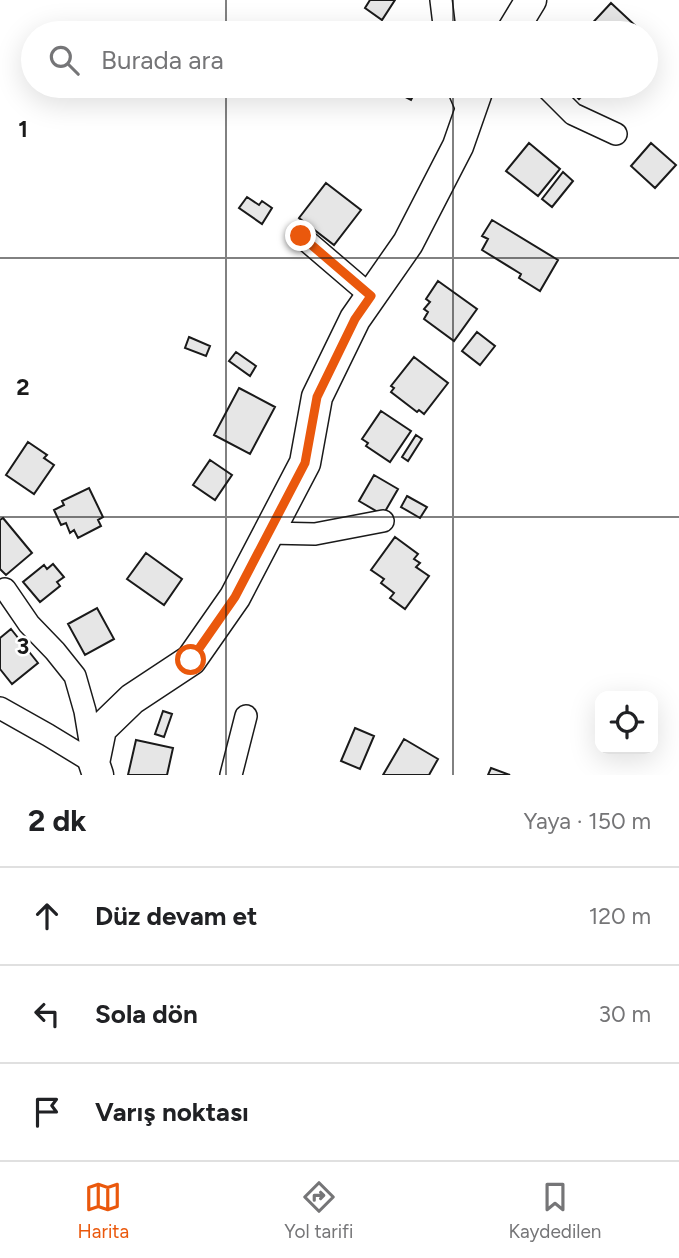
<!DOCTYPE html>
<html lang="tr">
<meta charset="utf-8">
<style>
:root{--surface:#fff;--page:#f6f6f6;--text:#202124;--muted:#757577;--line:#e0e0e0;--accent:#ea580c}
body{margin:0;font-family:Figtree,sans-serif;background:var(--page);color:var(--text)}
.controls{position:absolute;right:21px;bottom:21px;display:grid;overflow:hidden;border-radius:14px;box-shadow:0 7px 28px #0002}
.controls button{width:63px;height:63px;display:grid;place-items:center;padding:0;border:0;border-bottom:2px solid var(--line);background:var(--surface);color:var(--text);font:35px sans-serif}
.stop{position:absolute;width:21px;height:21px;margin:-16px;border:5px solid #ea580c;border-radius:50%;background:#fff}
.stop.end{background:#ea580c;border-color:#fff;box-shadow:0 2px 7px #0008}
.list{margin:0;padding:0;list-style:none}
h2{display:flex;justify-content:space-between;align-items:center;height:91px;margin:0;padding:0 28px;font-size:30px}
h2 small{font-size:23px;font-weight:400;color:var(--muted)}
.list li{display:grid;grid-template-columns:46px 1fr auto;gap:21px;align-items:center;box-sizing:border-box;height:98px;padding:0 28px;border-top:2px solid var(--line)}
.list b{display:block;font-size:26px;white-space:nowrap}
.list em{font-size:23px;font-style:normal;color:var(--muted)}
.icon{flex:none;width:38px;height:38px;fill:none;stroke:currentColor;stroke-width:2;stroke-linecap:round;stroke-linejoin:round}
.map{position:relative;flex:none;width:679px;height:775px;overflow:hidden}
.search{position:absolute;background:var(--surface);box-shadow:0 7px 28px #0002;left:21px;right:21px;top:21px;height:77px;display:flex;align-items:center;gap:18px;box-sizing:border-box;padding:0 24px;border-radius:38px;color:var(--muted);font-size:26px}
.sheet{height:385px;background:var(--surface)}
nav{display:flex;justify-content:space-around;align-items:center;box-sizing:border-box;height:98px;border-top:2px solid var(--line);background:var(--surface);font-size:19px;color:var(--muted)}
nav a{display:grid;justify-items:center;gap:4px}
nav .on{color:var(--accent)}
.map>svg:first-child{display:block}
.building{fill:#e6e6e6;stroke:#1a1a1a;stroke-width:2}
.lines{fill:none;stroke-linecap:round;stroke-linejoin:round}
.street-casing{stroke:#1a1a1a;stroke-width:24}
.secondary-casing{stroke:#1a1a1a;stroke-width:33}
.street{stroke:#fff;stroke-width:21}
.secondary{stroke:#fff;stroke-width:30}
.route{stroke:#ea580c;stroke-width:9}
.grid{fill:none;stroke:#1a1a1a;stroke-width:2;stroke-opacity:0.55}
.grid-label{font-size:23px;text-anchor:middle;font-weight:bold;fill:#1a1a1a;stroke:#fff;stroke-width:5;stroke-linejoin:round;paint-order:stroke}
</style>
<div class="map">
<svg width="679" height="775" viewBox="0 0 679 775">
<rect width="100%" height="100%" fill="#fff"/>
<path class="building" d="M370,0h25l-13,20 -17,-12z
M611,3l29,27 -3,3h-49l-3,-2z
M384,86h34l-7,14z
M566,86h26l-13,13z
M529,143l31,26 -22,27 -32,-25z
M651,143l25,22 -21,23 -24,-22z
M563,172l10,9 -21,26 -10,-8z
M326,183l35,27 -27,35 -35,-27z
M247,197l12,8 3,-4 10,7 -10,16 -23,-16z
M492,220l66,40 -18,31 -21,-13 2,-4 -39,-24 6,-11 -6,-3z
M438,281l39,28 -23,32 -30,-22 4,-7 -4,-3 6,-7 -4,-3z
M477,332l18,14 -15,19 -18,-14z
M189,337l21,9 -4,10 -21,-8z
M236,352l20,14 -6,10 -21,-15z
M414,357l34,26 -24,31 -5,-4 -2,2 -26,-20 3,-4 -3,-2z
M239,388l36,19 -25,47 -36,-19z
M381,411l30,20 -21,31 -24,-16 2,-3 -6,-4z
M416,435l6,4 -14,22 -6,-4z
M28,442l19,13 -3,3 10,7 -20,29 -28,-19z
M210,460l22,15 -17,25 -22,-15z
M374,475l24,14 -15,26 -24,-14z
M89,488l14,29 -5,3 3,6 -23,12 -4,-8 -4,3 -4,-10 -5,2 -7,-15 10,-5 -2,-4z
M407,496l20,11 -7,11 -19,-11z
M3,518l29,35 -26,22 -6,-6v-49z
M395,537l23,17 -4,5 6,4 -4,4 13,9 -24,33 -15,-11 4,-5 -13,-10 3,-4 -13,-9z
M146,553l36,26 -18,26 -37,-26z
M53,564l11,13 -7,5 3,4 -20,16 -17,-20 21,-17 3,4z
M97,608l17,31 -29,16 -17,-31z
M11,629l27,34 -26,21 -12,-15v-31z
M163,711l9,3 -8,23 -9,-3z
M355,728l19,8 -14,33 -19,-8z
M404,739l34,20 -9,16h-46z
M136,740l37,8 -6,27h-39z
M491,768l19,7h-22z"/>
<g class="lines">
<defs>
<path id="street" d="M441,0l4,33
M457,86l12,28
M545,86l28,28 43,20
M301,236l70,60
M269,533l46,1 68,-13
M5,589l24,35 26,27 20,25 10,35 7,42
M0,708l48,27 46,28
M231,775l15,-59"/>
<path id="secondary" d="M511,33l20,-33
M98,775l-4,-12 7,-34 31,-30 59,-39 44,-63 70,-134 12,-66 38,-78 53,-76 50,-97 21,-60"/>
</defs>
<use href="#street" class="street-casing"/>
<use href="#secondary" class="secondary-casing"/>
<use href="#street" class="street"/>
<use href="#secondary" class="secondary"/>
</g>
<g class="lines">
<path class="route" d="M191,660l44,-63 70,-134 12,-66 38,-78 16,-23 -70,-60"/>
</g>
<path class="grid" d="M226,0v33M453,0v33M226,86v689M453,86v689M0,258h679M0,517h679"/>
<g class="grid-label">
<text x="23" y="137">1</text>
<text x="23" y="395">2</text>
<text x="23" y="654">3</text>
</g>
</svg>
<div class="controls">
<button><svg class="icon" aria-label="locate" viewBox="0 0 24 24"><circle cx="12" cy="12" r="6"/><path d="M12 2v4M12 18v4M2 12h4M18 12h4"/></svg></button>
</div>
<div class="stop" style="left:191px;top:660px"></div>
<div class="stop end" style="left:301px;top:236px"></div>
<div class="search"><svg class="icon" aria-label="search" viewBox="0 0 24 24"><circle cx="10" cy="10" r="6"/><path d="M15 15l6 6"/></svg>Burada ara</div>
</div>
<section class="sheet">
<h2>2 dk<small>Yaya · 150 m</small></h2>
<ul class="list">
<li><svg class="icon" aria-label="ahead" viewBox="0 0 24 24"><path d="M12 20V5M6 11l6-6 6 6"/></svg><div><b>Düz devam et</b></div><em>120 m</em></li>
<li><svg class="icon" aria-label="left" viewBox="0 0 24 24"><path d="M17 20v-9H6M10 6l-5 5 5 5"/></svg><div><b>Sola dön</b></div><em>30 m</em></li>
<li><svg class="icon" aria-label="arrive" viewBox="0 0 24 24"><path d="M6 21V4h12l-3 4 3 4H6"/></svg><div><b>Varış noktası</b></div></li>
</ul>
</section>
<nav>
<a class="on"><svg class="icon" aria-label="map" viewBox="0 0 24 24"><path d="M3 6l6-2 6 2 6-2v14l-6 2-6-2-6 2zM9 4v14M15 6v14"/></svg>Harita</a>
<a><svg class="icon" aria-label="directions" viewBox="0 0 24 24"><path d="M12 3l9 9-9 9-9-9zM9 14v-3h6M13 9l2 2-2 2"/></svg>Yol tarifi</a>
<a><svg class="icon" aria-label="saved" viewBox="0 0 24 24"><path d="M7 4h10v16l-5-4-5 4z"/></svg>Kaydedilen</a>
</nav>
